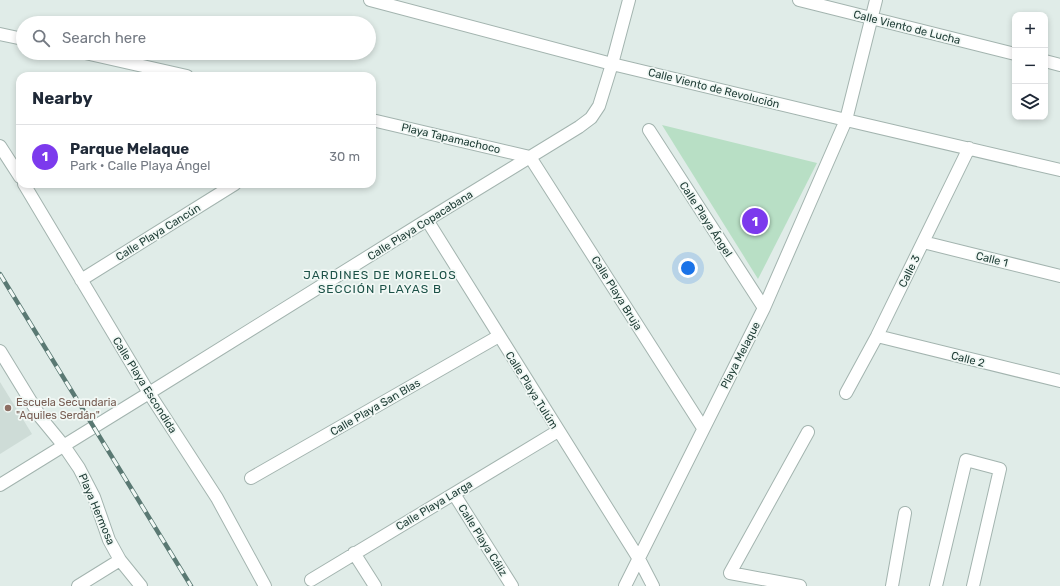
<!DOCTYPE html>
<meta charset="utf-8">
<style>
:root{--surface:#fff;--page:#f2f2f3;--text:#1f2937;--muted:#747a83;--line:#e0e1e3;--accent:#7c3aed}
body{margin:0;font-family:Rubik,sans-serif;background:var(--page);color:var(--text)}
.controls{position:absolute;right:12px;top:12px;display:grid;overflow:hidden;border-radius:8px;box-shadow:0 2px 6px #0003}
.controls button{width:36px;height:36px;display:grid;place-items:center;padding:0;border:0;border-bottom:1px solid var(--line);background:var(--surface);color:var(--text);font:20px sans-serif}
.you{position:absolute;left:688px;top:268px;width:14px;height:14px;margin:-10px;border:3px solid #fff;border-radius:50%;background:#1a73e8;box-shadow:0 0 0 6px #1a73e833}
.badge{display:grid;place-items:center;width:26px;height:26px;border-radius:50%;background:var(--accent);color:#fff;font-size:13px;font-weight:700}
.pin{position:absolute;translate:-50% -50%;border:2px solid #fff;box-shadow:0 1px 4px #0006}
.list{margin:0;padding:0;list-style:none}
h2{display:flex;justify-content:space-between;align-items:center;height:52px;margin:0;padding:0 16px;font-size:17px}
h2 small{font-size:13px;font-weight:400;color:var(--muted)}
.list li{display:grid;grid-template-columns:26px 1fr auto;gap:12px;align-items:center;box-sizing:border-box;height:64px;padding:0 16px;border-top:1px solid var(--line)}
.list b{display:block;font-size:15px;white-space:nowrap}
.list p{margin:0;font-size:13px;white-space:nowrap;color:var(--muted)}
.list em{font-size:13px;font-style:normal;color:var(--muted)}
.icon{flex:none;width:22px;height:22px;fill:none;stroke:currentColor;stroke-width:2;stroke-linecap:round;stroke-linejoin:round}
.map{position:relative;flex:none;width:1060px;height:586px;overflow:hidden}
.search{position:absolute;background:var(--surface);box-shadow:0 2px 6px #0003;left:16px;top:16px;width:360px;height:44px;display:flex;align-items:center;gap:10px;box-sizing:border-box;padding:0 14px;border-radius:22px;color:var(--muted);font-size:15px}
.panel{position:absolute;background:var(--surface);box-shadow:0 2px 6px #0003;left:16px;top:72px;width:360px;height:116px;border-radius:12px}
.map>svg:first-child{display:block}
.built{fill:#cedcd7}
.green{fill:#b8dfc5}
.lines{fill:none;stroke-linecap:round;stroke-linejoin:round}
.minor-casing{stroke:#a3b4af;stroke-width:14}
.minor{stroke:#fff;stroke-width:12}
.rail-casing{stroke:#5a7973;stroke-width:4.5}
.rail{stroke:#f1f8f5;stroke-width:3;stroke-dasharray:9;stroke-linecap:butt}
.education-dot{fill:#8d6e63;stroke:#f1f8f5;stroke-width:1.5}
.labels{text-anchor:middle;stroke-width:3.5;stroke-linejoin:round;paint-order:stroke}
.street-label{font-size:11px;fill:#203e37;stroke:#f1f8f5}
.education-label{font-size:11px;fill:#785e54;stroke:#f1f8f5;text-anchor:start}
.neighbourhood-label{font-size:12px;letter-spacing:1px;fill:#1b5147;stroke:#f1f8f5}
</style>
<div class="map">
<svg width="1060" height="586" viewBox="0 0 1060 586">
<rect width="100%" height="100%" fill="#e0ece8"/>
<path class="built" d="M0,382l32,52 -32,20z"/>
<path class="green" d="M662,125l155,38 -59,116z"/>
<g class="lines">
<defs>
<path id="minor" d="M370,0l242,64 234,56 214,50
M799,0l216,54
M0,34l23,5
M85,53l102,23
M1045,61l15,4
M372,120l158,37 173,271
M649,130l115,178
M0,146l20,31
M24,184l125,209 68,105 48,88
M427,220l212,339 14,27
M923,242l137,34
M81,280l154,-96
M877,336l183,45
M0,351l41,67 23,28 15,22 15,29 15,43 11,20 21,26
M846,393l31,-57 92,-188
M251,478l248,-142
M0,485l149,-92 278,-173 152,-93 12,-9 8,-12 13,-42 17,-64
M454,494l58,92
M354,553l21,33
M311,580l247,-149
M78,586l42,-26
M625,586l139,-278 82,-188 30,-120
M800,586l-70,-13 78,-141
M892,586l13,-73
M936,586l30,-126 34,9 -27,117"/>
</defs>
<use href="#minor" class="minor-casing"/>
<use href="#minor" class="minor"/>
<defs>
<path id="rail" d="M0,274l191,312"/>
</defs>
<use href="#rail" class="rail-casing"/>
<use href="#rail" class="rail"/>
</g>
<circle class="education-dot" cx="8" cy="408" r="4"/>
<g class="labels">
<g class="street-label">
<text transform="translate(907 27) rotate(14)" y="4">Calle Viento de Lucha</text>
<text transform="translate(714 88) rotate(14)" y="4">Calle Viento de Revolución</text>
<text transform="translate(451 138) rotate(13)" y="4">Playa Tapamachoco</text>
<text transform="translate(706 219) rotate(57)" y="4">Calle Playa Ángel</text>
<text transform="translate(420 225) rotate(-32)" y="4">Calle Playa Copacabana</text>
<text transform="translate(158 232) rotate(-32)" y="4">Calle Playa Cancún</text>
<text transform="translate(992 259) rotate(14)" y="4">Calle 1</text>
<text transform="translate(909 271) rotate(-64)" y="4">Calle 3</text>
<text transform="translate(617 293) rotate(58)" y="4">Calle Playa Bruja</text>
<text transform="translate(740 355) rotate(-63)" y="4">Playa Melaque</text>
<text transform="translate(968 359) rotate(14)" y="4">Calle 2</text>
<text transform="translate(145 385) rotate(58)" y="4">Calle Playa Escondida</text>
<text transform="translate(532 390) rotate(58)" y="4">Calle Playa Tulúm</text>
<text transform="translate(375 407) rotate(-30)" y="4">Calle Playa San Blas</text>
<text transform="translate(434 505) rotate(-31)" y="4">Calle Playa Larga</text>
<text transform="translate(97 509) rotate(67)" y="4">Playa Hermosa</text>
<text transform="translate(483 540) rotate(58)" y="4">Calle Playa Cáliz</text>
</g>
<g class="education-label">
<text x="16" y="406">Escuela Secundaria<tspan x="16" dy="13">"Aquiles Serdán"</tspan></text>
</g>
<g class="neighbourhood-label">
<text x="380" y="279">JARDINES DE MORELOS<tspan x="380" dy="14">SECCIÓN PLAYAS B</tspan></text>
</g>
</g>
</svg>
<div class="controls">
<button>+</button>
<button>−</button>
<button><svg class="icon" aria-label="layers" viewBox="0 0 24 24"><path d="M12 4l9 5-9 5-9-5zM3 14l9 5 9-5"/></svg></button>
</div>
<div class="you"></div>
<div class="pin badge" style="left:755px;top:221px">1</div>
<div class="search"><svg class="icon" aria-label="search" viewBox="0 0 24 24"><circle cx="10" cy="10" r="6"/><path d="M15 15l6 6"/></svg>Search here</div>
<section class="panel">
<h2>Nearby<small></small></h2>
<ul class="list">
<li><span class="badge">1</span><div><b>Parque Melaque</b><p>Park · Calle Playa Ángel</p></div><em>30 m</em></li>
</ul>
</section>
</div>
